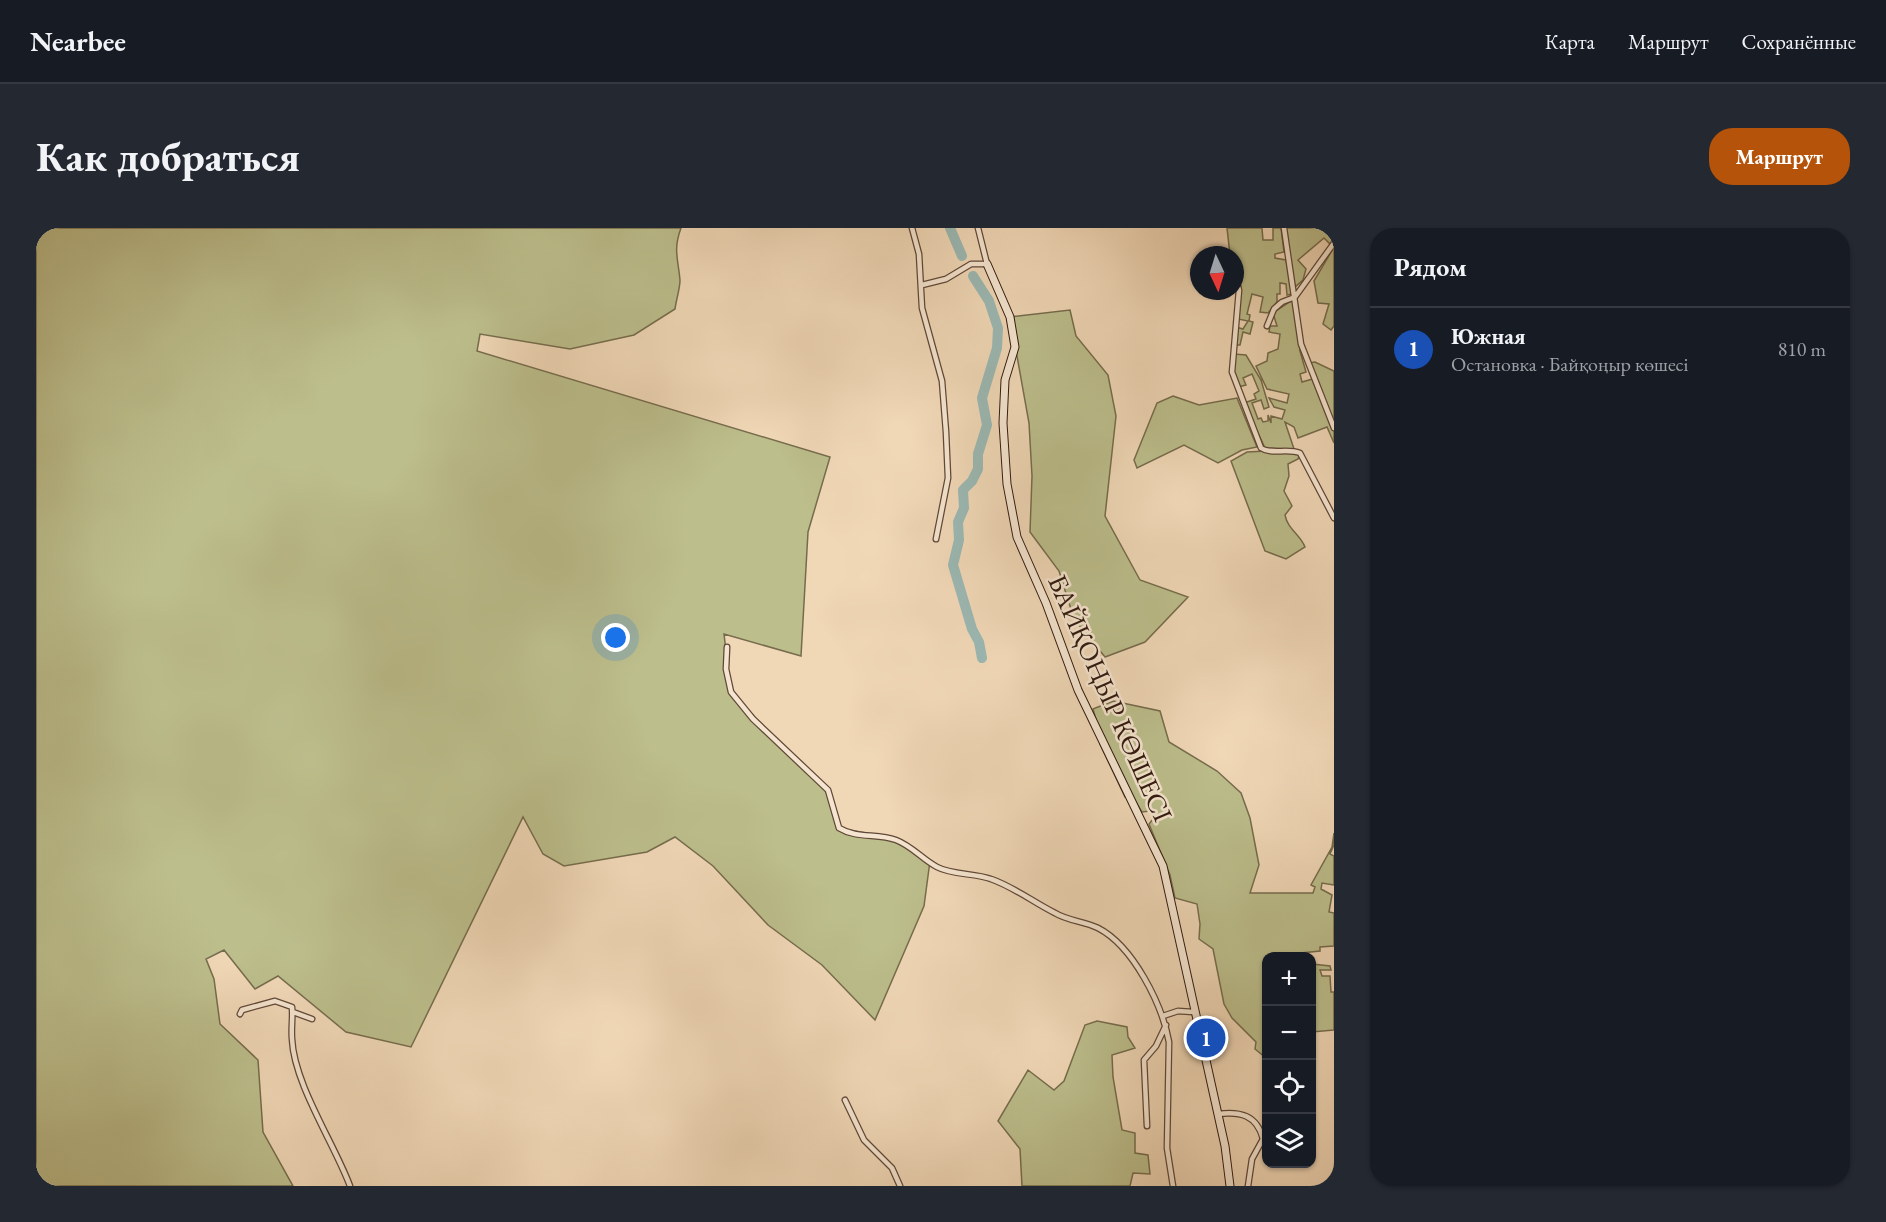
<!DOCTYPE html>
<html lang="ru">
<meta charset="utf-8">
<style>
:root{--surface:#171b24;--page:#242831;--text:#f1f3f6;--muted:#9ea1a6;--line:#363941;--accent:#b45309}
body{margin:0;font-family:"EB Garamond",serif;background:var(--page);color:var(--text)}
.controls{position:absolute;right:18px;bottom:18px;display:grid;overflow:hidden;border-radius:12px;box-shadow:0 2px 4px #0004}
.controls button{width:54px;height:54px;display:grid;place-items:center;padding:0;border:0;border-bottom:2px solid var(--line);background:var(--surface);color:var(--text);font:30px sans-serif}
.compass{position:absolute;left:1154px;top:18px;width:54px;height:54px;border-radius:50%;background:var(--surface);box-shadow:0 2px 4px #0004;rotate:176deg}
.you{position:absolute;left:580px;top:410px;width:21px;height:21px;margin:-15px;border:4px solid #fff;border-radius:50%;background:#1a73e8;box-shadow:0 0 0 9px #1a73e833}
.badge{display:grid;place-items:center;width:39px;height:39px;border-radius:50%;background:var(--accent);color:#fff;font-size:20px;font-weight:700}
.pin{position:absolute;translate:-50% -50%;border:3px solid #fff;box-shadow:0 2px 6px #0006}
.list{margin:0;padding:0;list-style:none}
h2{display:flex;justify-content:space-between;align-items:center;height:78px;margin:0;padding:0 24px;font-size:26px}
h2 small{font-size:20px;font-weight:400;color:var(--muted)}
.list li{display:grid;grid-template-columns:39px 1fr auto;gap:18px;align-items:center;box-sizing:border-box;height:84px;padding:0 24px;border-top:2px solid var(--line)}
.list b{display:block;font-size:22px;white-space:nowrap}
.list p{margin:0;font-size:20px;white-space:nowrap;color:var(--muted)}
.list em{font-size:20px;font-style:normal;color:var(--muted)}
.icon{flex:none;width:33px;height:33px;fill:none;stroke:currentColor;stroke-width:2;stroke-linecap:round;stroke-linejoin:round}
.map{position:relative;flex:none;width:1298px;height:958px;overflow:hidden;border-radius:24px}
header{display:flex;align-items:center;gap:36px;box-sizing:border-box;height:84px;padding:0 30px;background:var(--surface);border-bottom:2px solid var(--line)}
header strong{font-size:28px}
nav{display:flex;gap:33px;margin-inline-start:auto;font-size:21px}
.intro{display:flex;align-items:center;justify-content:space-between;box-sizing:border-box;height:144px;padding:0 36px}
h1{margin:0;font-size:42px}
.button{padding:15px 27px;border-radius:24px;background:var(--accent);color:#fff;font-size:21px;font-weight:700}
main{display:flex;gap:36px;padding:0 36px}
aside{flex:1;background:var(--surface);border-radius:24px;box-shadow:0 2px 4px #0004}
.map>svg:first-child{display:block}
.green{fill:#bcbe8c;stroke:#766c4d;stroke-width:1.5}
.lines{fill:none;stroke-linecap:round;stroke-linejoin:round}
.river{stroke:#9bb8b3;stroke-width:10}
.street-casing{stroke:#604838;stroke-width:7}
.secondary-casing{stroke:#30190e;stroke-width:9}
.street{stroke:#f5e5d0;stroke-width:4.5}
.secondary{stroke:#f5e5d0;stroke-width:7}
.labels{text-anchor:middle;stroke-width:5;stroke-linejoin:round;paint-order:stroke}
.street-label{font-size:27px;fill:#30190e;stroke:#f5e5d0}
</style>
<header>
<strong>Nearbee</strong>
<nav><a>Карта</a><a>Маршрут</a><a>Сохранённые</a></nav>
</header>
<div class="intro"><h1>Как добраться</h1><a class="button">Маршрут</a></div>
<main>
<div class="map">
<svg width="1298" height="958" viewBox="0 0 1298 958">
<rect width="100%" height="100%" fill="#f0d7b6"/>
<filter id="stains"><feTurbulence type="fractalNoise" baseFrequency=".00333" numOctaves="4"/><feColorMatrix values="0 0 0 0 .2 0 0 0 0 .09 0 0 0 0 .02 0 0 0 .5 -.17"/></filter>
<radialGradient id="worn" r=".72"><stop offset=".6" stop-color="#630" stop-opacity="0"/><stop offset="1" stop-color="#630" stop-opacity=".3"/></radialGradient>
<path class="green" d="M0,0h645c-8,22 -3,30 -1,52 0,9 -4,20 -5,29l-41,26 -64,14 -90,-15 -3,17 353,106 -22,75 -7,124 -77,-22 7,58 102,107 6,29 48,9 43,24 -6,45 -49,114 -53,-55 -54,-40 -55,-59 -38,-29 -28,15 -83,14 -21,-12 -20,-37 -112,230 -65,-15 -68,-56 -23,13 -31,-39 -18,9 8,20 6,45 38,36 5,72 30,54h-257z
M1191,0h35l1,12h10v-12h8l3,24 -9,2v4l11,2 6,34 -5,1 -1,-11 -6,-1v11h-3v8l-9,11 -8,-1 3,-15 -11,-3 -5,20 3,1 -1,6 4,1 -3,12 -7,-2 -3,13h-5l1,-18 7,2 5,-8 -10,-2 3,-33 -6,-12v-19h-5z
M1249,0h49v10l-4,6 -6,-6 -26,22 8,9 -3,11 -8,7z
M1298,19v79l-3,4 -8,-6 6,-20 -11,-1 -4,-22z
M1258,71l6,52 6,21 -6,2 2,8 14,-4 -8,-15 7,-1 19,9v72l-7,-16 -29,11 -4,-11 -9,-5 9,27 -29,-1 -21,-45 12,-4 -2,-5 5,-3 -7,-17 -9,4 3,7 -8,2 -5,-16 1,-17 12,1 15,25 8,27 -5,2 -3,-9 -9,3 6,16 3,-1 2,4 5,-1v-6l3,8v-7l11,3 3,-9 -11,-3 -5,-9 18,5 2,-9 -22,-5 -11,-23 11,-5 1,-8 10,-4 2,-15 -11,-2 1,-6h7l-4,-13z
M1034,82l6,26 32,39 8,41 -11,100 35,64 48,17 -43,45 -40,15 -31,-38 -15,-48 -29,-39 2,-56 -3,-53 -19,-106z
M1137,168l26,9 38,-7 20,49 -15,3 -24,13 -34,-18 -47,23 -3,-8 23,-57z
M1231,223l33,2 -2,6 -10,5 1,12 -5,15 8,15 -7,9c3,15 15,19 20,32l-19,12 -21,-8 -34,-90 16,-9z
M1077,473l47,10 9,31 48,29 24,22 9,25 9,47 -9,28h63l2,-6 -4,-2 21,-38 2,-14v12l-4,9 4,2v29l-12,-2 -1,6 11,6 -3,17 5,1v33l-14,1v4l-19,2 -1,3h-34v102l-11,-9 1,-7 -24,-24 -8,-14 -11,-55 -14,-10 1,-15 -3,-20 -22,-6 -5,-23 -21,-51 4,-5 -3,-8 -8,1 -9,-14 -8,-1 -25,-53 -1,-14 -6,-21z
M1276,736l18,2 1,4h-11l2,6h8l1,16h3v38l-22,2z
M1061,793l30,6 1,10 7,11 -23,7 1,22 9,53 13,3v20l13,2 2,19 -17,-1 -3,13h-108l-2,-37 -22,-28 30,-51 26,20 10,-9 21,-56z"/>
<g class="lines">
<path class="river" d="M914,0l12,28
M937,48l16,25 9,27 -1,20 -15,50 5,27 -9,29v15l-6,12 -9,9 1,18 -6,14 1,18 -6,25 19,64 7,13 3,16"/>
<defs>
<path id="street" d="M876,0l7,26 3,54 20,73 4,51 2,46 -12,61
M1248,0l17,116 33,84
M1199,50l4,12 -7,82 29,76c10,7 26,0 39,5l34,65
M886,57l24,-6 25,-15h16l-9,-36
M1231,98l7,-17 8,-7 13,-5 39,-54
M691,419l-1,22 5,23 22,27 75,71 11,38c18,11 38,5 57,12 16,6 26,19 41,27 15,8 38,6 54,12 23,8 42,23 64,34 13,8 29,8 43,15 35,18 64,76 71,114l-2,106 6,38
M257,784l19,7
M204,786l2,-4 33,-9 17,6c1,11 -1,21 0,32 2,45 42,104 58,147
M1127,788l15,-5 15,1
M809,872l19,40 28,28 8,18
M1182,886c22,-3 39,1 45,25l-11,20 -4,27
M1111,898l-3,-66 12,-14 10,-21
M1298,958v-5"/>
<path id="secondary" d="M951,36l23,53 5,30 -10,33 -2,43 4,61 10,53 29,66 32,87 85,176 62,280 5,40"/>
</defs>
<use href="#street" class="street-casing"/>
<use href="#secondary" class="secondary-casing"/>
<use href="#street" class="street"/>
<use href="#secondary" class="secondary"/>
</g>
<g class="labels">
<g class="street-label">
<text transform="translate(1074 470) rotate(66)" y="9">БАЙҚОҢЫР КӨШЕСІ</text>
</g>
</g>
<rect width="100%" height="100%" filter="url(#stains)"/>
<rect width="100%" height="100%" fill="url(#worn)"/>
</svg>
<div class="controls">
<button>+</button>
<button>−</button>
<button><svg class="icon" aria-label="locate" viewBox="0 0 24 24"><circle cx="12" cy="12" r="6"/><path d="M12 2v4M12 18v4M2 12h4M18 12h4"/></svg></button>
<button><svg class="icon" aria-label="layers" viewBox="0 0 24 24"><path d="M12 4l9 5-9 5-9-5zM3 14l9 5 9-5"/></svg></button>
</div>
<svg class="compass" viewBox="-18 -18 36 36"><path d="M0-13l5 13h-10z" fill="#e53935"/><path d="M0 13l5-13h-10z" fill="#9ea1a6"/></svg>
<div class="you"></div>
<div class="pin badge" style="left:1170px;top:810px;background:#1a4fb4">1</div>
</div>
<aside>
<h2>Рядом<small></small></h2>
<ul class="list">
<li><span class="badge" style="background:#1a4fb4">1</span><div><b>Южная</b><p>Остановка · Байқоңыр көшесі</p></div><em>810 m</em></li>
</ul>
</aside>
</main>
